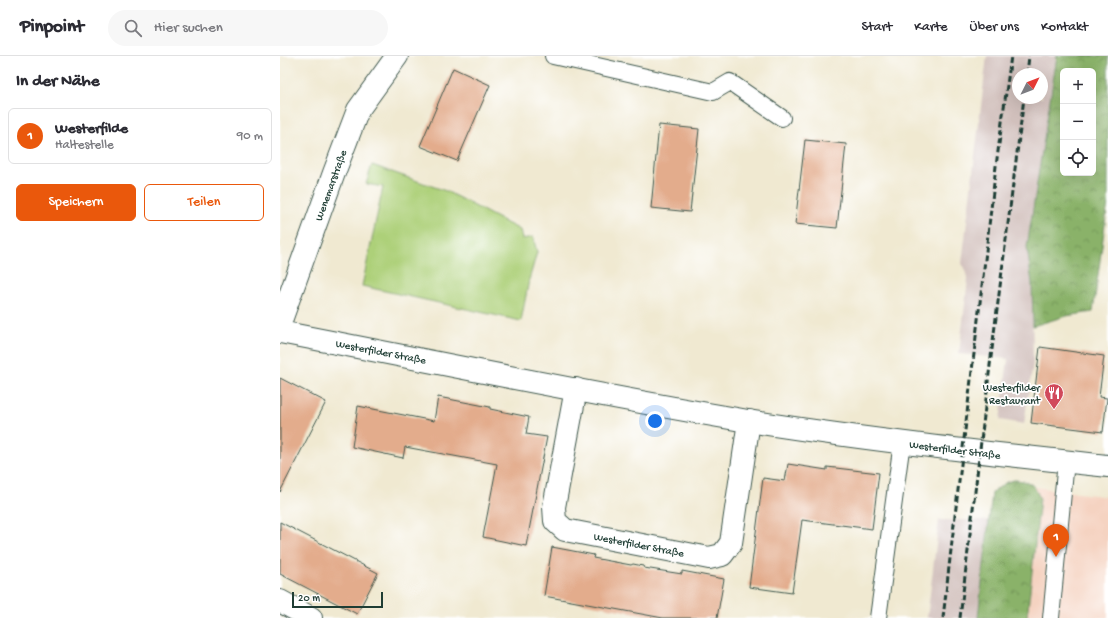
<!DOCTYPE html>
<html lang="de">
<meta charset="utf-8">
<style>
:root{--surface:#fff;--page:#f7f7f7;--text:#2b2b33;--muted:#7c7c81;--line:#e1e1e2;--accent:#ea580c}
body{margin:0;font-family:"Gochi Hand",sans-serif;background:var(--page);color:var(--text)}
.controls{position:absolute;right:12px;top:12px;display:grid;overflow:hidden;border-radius:6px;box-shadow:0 4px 16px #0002}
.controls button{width:36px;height:36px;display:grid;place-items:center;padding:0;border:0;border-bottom:1px solid var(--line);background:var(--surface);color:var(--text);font:20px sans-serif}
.compass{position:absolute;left:732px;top:12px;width:36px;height:36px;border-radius:50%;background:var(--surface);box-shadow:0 4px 16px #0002;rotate:48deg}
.scale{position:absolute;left:12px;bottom:10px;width:91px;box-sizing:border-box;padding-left:4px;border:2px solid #1f3d34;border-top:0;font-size:11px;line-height:14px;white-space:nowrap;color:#1f3d34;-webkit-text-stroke:3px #fff;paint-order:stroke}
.you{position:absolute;left:375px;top:365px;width:14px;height:14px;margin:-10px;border:3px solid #fff;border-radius:50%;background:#1a73e8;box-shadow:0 0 0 6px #1a73e833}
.badge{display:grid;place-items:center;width:26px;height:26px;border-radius:50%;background:var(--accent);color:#fff;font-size:13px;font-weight:700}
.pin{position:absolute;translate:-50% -33px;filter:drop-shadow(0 1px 2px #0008)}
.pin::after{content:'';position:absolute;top:21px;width:14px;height:12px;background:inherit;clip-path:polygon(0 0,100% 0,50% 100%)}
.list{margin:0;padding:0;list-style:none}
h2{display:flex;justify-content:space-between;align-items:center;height:52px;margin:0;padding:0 16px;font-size:17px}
h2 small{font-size:13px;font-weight:400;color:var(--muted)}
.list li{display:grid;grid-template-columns:26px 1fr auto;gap:12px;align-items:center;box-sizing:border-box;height:56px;margin:0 8px 8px;padding:0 8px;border:1px solid var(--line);border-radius:6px}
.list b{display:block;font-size:15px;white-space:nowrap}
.list p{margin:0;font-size:13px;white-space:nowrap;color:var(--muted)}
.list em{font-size:13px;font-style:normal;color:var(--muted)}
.actions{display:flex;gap:8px;padding:12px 16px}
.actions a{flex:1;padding:9px 0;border:1px solid var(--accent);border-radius:6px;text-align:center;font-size:14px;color:var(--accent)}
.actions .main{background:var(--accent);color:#fff}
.icon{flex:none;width:22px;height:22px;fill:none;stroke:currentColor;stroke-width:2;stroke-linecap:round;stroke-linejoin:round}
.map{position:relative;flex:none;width:828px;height:562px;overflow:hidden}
header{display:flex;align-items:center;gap:24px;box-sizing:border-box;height:56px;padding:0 20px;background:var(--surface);border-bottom:1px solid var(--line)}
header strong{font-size:19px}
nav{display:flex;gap:22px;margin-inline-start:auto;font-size:14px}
.search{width:280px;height:36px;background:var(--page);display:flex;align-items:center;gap:10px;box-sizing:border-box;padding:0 14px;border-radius:22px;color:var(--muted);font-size:15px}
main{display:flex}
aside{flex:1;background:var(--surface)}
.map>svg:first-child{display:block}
.built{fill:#f5d3c1}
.railway{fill:#d1c0bc;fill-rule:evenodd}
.forest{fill:url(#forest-crowns);stroke:#54784e;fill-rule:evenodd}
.green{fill:#add079;stroke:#668656}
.building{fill:#e3ac8c}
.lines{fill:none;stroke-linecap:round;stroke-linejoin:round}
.service-casing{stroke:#3e574c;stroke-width:18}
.minor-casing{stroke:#3e574c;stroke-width:24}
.tertiary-casing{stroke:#3e574c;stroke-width:24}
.service{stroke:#fff;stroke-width:16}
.minor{stroke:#fff;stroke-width:22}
.tertiary{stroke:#fff;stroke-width:22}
.rail{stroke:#1f3d34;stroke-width:3;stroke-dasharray:6 3;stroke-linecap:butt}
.labels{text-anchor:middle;stroke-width:3.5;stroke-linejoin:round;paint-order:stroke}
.street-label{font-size:11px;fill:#1f3d34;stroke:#fff}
.poi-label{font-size:11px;fill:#1f3d34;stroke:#fff;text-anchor:end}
</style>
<header>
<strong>Pinpoint</strong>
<div class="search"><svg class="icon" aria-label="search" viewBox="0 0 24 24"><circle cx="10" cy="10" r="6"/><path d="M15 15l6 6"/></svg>Hier suchen</div>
<nav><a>Start</a><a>Karte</a><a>Über uns</a><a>Kontakt</a></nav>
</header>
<main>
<aside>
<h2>In der Nähe<small></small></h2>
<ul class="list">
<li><span class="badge">1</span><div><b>Westerfilde</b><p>Haltestelle</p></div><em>90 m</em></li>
</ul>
<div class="actions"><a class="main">Speichern</a><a>Teilen</a></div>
</aside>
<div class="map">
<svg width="828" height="562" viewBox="0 0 828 562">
<defs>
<pattern id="forest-crowns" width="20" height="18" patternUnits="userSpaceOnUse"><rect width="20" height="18" fill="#8ab269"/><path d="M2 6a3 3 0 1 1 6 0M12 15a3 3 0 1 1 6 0" fill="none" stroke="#709257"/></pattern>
</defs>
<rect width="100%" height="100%" fill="#fff"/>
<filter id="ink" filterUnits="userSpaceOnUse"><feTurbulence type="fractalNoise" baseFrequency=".025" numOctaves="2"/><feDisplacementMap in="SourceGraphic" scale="8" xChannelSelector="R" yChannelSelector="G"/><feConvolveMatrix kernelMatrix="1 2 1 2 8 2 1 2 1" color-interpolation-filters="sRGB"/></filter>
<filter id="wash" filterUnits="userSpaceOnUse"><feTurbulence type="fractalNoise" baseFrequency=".012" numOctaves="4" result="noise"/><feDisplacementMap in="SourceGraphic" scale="16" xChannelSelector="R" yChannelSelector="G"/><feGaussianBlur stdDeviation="0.9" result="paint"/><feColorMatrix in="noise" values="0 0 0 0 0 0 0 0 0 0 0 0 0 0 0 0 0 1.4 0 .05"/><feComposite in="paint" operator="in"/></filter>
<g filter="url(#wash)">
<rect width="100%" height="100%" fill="#f0e9d1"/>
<path class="built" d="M755,431l73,10v121h-81l13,-119z"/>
<path class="railway" d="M707,0h70l-30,191 5,36 1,80 -9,61 -24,-4 8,-61 -49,-5 9,-75 -6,-16zM738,18h24v24h-24z
M659,464h50l-11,98h-51z"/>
<path class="forest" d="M777,0h51v146l-15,110 -27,4 -33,10 -1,-43 -5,-36zM783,15h30v102h-30z
M734,424c17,1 20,4 26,19l-13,119h-49l14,-125 13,-10z"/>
<path class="green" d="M92,109l74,26 74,39 2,9 11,-2 4,15 -8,28 -8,41 -159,-35 21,-99 -17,-3z"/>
<g id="blocks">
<path class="building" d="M173,12l37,17 -33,76 -37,-15z
M379,69l40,4 -9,83 -39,-4z
M525,84l41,4 -9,84 -42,-4z
M760,291l64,9 -5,41 8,1 -4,34 -72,-9z
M0,322l46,24 -46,90z
M158,341l52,10v2l39,8 -3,17 21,3 -21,109 -43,-9 14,-73 -92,-17 -2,11 -51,-11 6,-41 76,15z
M508,408l39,6v-3l52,6 -7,56 -70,-9 -10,73 -43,-6 14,-109 22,3z
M0,466l98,51 -21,41 -77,-40z
M272,491l42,8 -1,3 38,7 2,-1 10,2 1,2 38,6v-3l42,8 -7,39h-54l-119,-22z"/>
</g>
</g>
<g filter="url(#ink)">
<use href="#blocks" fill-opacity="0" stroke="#3e574c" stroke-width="1"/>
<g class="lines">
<defs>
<path id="service" d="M273,0l160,36 17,-10 52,36
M598,562l24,-176
M771,562l15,-157"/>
<path id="minor" d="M0,267l54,-150 24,-63 39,-54
M296,333l-22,118 1,14 10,9 144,28 13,-3 9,-12 18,-122
M0,545l31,17"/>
<path id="tertiary" d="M0,276c156,30 312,63 468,89 119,19 240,32 360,45"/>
</defs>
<use href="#service" class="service-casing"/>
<use href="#minor" class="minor-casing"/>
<use href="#tertiary" class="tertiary-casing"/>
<use href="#service" class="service"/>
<use href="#minor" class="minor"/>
<use href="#tertiary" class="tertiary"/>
<path class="rail" d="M747,18l2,-18
M663,562l53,-452 15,-110
M680,562l31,-261 33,-259"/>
</g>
</g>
<defs>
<symbol id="restaurant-pin" viewBox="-11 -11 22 30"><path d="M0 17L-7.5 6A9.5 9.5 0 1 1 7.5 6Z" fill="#d1495b" stroke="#fff"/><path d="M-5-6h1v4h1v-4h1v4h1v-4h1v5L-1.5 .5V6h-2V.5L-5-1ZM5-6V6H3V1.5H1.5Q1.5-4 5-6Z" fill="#fff"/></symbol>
</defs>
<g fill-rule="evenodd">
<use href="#restaurant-pin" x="763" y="326" width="22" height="30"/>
</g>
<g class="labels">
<g class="street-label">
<text transform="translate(50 129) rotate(-70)" y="4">Wenemarstraße</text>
<text transform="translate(101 295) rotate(11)" y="4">Westerfilder Straße</text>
<text transform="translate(675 393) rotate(7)" y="4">Westerfilder Straße</text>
<text transform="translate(359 488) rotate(11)" y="4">Westerfilder Straße</text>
</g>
<g class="poi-label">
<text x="760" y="335">Westerfilder<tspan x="760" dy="13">Restaurant</tspan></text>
</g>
</g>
</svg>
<div class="controls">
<button>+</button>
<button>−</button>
<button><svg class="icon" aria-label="locate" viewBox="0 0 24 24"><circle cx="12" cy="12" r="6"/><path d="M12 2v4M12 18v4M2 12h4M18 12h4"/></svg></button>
</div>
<svg class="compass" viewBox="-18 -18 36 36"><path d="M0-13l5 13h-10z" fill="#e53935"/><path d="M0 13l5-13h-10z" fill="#7c7c81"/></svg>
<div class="scale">20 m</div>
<div class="you"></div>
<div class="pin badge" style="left:776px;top:501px">1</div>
</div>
</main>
